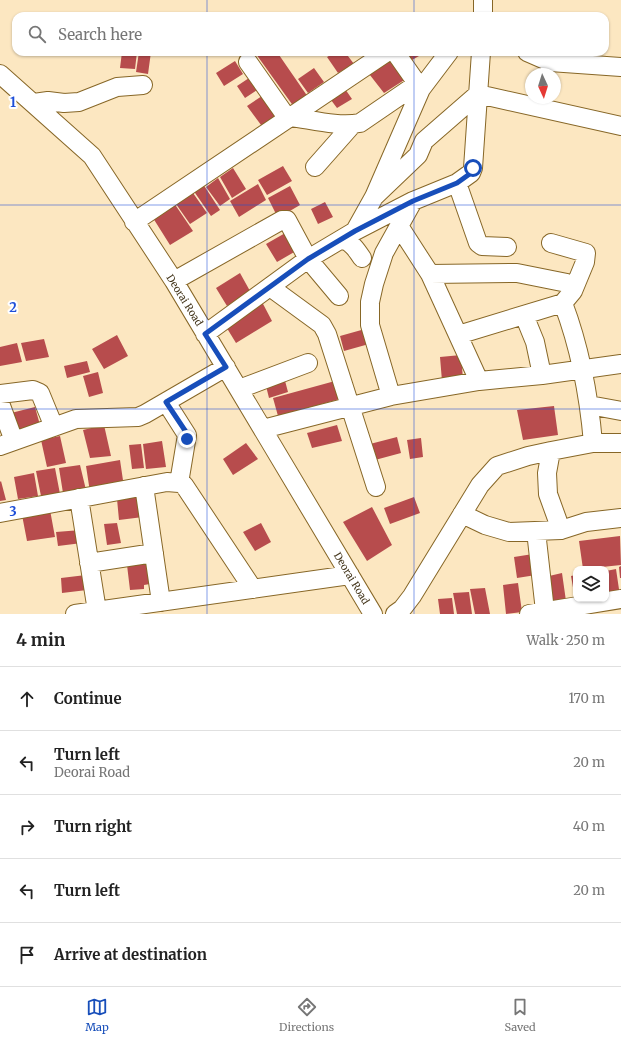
<!DOCTYPE html>
<meta charset="utf-8">
<style>
:root{--surface:#fff;--page:#f2f2f2;--text:#222;--muted:#767676;--line:#e0e0e0;--accent:#174eba}
body{margin:0;font-family:Merriweather,serif;background:var(--page);color:var(--text)}
.controls{position:absolute;right:12px;bottom:12px;display:grid;overflow:hidden;border-radius:8px;box-shadow:0 1px 3px #0004}
.controls button{width:36px;height:36px;display:grid;place-items:center;padding:0;border:0;border-bottom:1px solid var(--line);background:var(--surface);color:var(--text);font:20px sans-serif}
.compass{position:absolute;left:525px;top:68px;width:36px;height:36px;border-radius:50%;background:var(--surface);box-shadow:0 1px 3px #0004;rotate:176deg}
.stop{position:absolute;width:12px;height:12px;margin:-9px;border:3px solid #174eba;border-radius:50%;background:#fff}
.stop.end{background:#174eba;border-color:#fff;box-shadow:0 1px 4px #0008}
.list{margin:0;padding:0;list-style:none}
h2{display:flex;justify-content:space-between;align-items:center;height:52px;margin:0;padding:0 16px;font-size:17px}
h2 small{font-size:13px;font-weight:400;color:var(--muted)}
.list li{display:grid;grid-template-columns:26px 1fr auto;gap:12px;align-items:center;box-sizing:border-box;height:64px;padding:0 16px;border-top:1px solid var(--line)}
.list b{display:block;font-size:15px;white-space:nowrap}
.list p{margin:0;font-size:13px;white-space:nowrap;color:var(--muted)}
.list em{font-size:13px;font-style:normal;color:var(--muted)}
.icon{flex:none;width:22px;height:22px;fill:none;stroke:currentColor;stroke-width:2;stroke-linecap:round;stroke-linejoin:round}
.map{position:relative;flex:none;width:621px;height:614px;overflow:hidden}
.search{position:absolute;background:var(--surface);box-shadow:0 1px 3px #0004;left:12px;right:12px;top:12px;height:44px;display:flex;align-items:center;gap:10px;box-sizing:border-box;padding:0 14px;border-radius:12px;color:var(--muted);font-size:15px}
.sheet{height:372px;background:var(--surface)}
nav{display:flex;justify-content:space-around;align-items:center;box-sizing:border-box;height:56px;border-top:1px solid var(--line);background:var(--surface);font-size:11px;color:var(--muted)}
nav a{display:grid;justify-items:center;gap:2px}
nav .on{color:var(--accent)}
.map>svg:first-child{display:block}
.building{fill:#b74c4d}
.lines{fill:none;stroke-linecap:round;stroke-linejoin:round}
.minor-casing{stroke:#876727;stroke-width:20}
.minor{stroke:#fff;stroke-width:18}
.route{stroke:#174eba;stroke-width:5}
.grid{fill:none;stroke:#1d4ed8;stroke-width:1;stroke-opacity:0.55}
.labels{text-anchor:middle;stroke-width:4;stroke-linejoin:round;paint-order:stroke}
.street-label{font-size:10px;fill:#44361c;stroke:#fff}
.grid-label{font-size:13px;text-anchor:middle;font-weight:bold;fill:#1d4ed8;stroke:#fff;stroke-width:4;stroke-linejoin:round;paint-order:stroke}
</style>
<div class="map">
<svg width="621" height="614" viewBox="0 0 621 614">
<rect width="100%" height="100%" fill="#fce7c1"/>
<path class="building" d="M122,52h15l-2,17 -15,-1z
M139,52h12l-3,22 -12,-2z
M258,52h19l31,45 -14,10 -38,-53z
M336,52h9l9,12 -16,9 -11,-16z
M406,52h20l-14,8z
M391,53l18,24 -25,16 -18,-23z
M235,61l8,13 -19,12 -8,-13z
M314,68l10,14 -16,11 -10,-14z
M252,76l8,12 -15,10 -8,-12z
M343,86l9,13 -15,9 -9,-12z
M262,96l17,24 -15,9 -17,-23z
M283,166l9,15 -25,14 -9,-15z
M233,168l13,21 -14,9 -12,-21z
M218,178l12,21 -10,7 -14,-19z
M203,184l17,26 -9,6 -18,-26z
M258,184l8,16 -27,17 -9,-16z
M290,186l10,19 -22,13 -10,-20z
M193,193l14,20 -17,11 -14,-20z
M325,202l8,15 -15,7 -7,-15z
M174,203l19,28 -23,14 -17,-27z
M287,232l9,19 -19,11 -11,-18z
M240,273l10,18 -23,15 -11,-18z
M262,302l10,19 -36,22 -11,-18z
M365,329l4,15 -25,7 -4,-15z
M117,335l11,21 -24,13 -12,-20z
M44,339l5,18 -23,4 -5,-18z
M17,343l5,19 -22,4v-19z
M461,355l2,24 -21,2 -2,-24z
M87,361l3,11 -23,6 -3,-12z
M98,372l5,21 -14,4 -6,-21z
M284,377l4,15 -19,6 -4,-16z
M335,381l5,18 -62,17 -5,-18z
M554,406l4,29 -35,5 -6,-30z
M35,407l5,18 -24,7 -5,-19z
M104,425l7,31 -21,2 -7,-28z
M337,425l5,16 -30,7 -5,-15z
M60,436l6,27 -19,4 -6,-27z
M397,437l4,16 -26,7 -5,-16z
M421,438l2,19 -13,2 -3,-19z
M162,441l4,26 -20,2 -3,-25z
M246,443l12,16 -25,16 -10,-16z
M141,444l3,24 -12,1 -3,-24z
M120,460l4,27 -34,5 -4,-26z
M80,465l6,25 -23,3 -4,-25z
M55,468l5,26 -19,2 -5,-25z
M34,473l4,23 -20,3 -4,-22z
M1,481l5,19 -6,1v-19z
M139,497l4,20 -24,3 -2,-21z
M414,497l6,16 -30,11 -6,-16z
M372,507l20,38 -25,16 -24,-39z
M50,510l5,27 -28,4 -5,-26z
M117,523l4,20 -14,2 -3,-21z
M261,523l10,19 -16,9 -12,-19z
M81,530l1,13 -24,3 -2,-14z
M620,536l1,29 -38,4 -4,-28z
M533,554l3,21 -19,3 -3,-21z
M147,562l3,22 -6,1v4l-14,1 -3,-25z
M621,566v12h-1l-1,-11z
M616,569l4,27 -14,3v-28z
M562,573l4,28 -13,2 -4,-27z
M86,575l1,15 -25,3 -1,-15z
M576,575v24h-1l-4,-23z
M518,583l4,29 -16,2 -3,-29z
M485,588l5,26h-15l-5,-25z
M469,592l3,22h-15l-4,-21z
M452,598l2,16h-14l-2,-15z"/>
<g class="lines">
<defs>
<path id="minor" d="M483,16v-16
M395,52l26,37
M527,52l23,10 71,5
M248,62l40,57
M0,74l92,82 82,125 199,333
M34,103l14,-2 16,2 15,-1 38,-15 26,-2
M291,117c22,3 47,10 69,6l57,-39
M315,167l38,-43
M457,183l21,60 4,3 25,1
M374,197l44,-42 6,-14 54,-47 143,32
M413,201l-14,25 31,48 49,107
M134,222l253,-170
M355,231l19,-34 47,-108 28,-37
M342,239c10,4 14,10 20,19
M551,243l35,10 -1,9 -12,29
M430,274l87,-1 50,10 6,8 -10,12 -105,32
M174,281l108,-61h5l21,39 31,37
M270,287l52,38 5,9 49,153
M563,303c17,45 26,93 30,140
M524,315l11,27 7,33
M205,334l103,-75 47,-28 58,-30 44,-18 14,-10 2,-5 8,-116
M239,389l69,-26
M0,394l33,-4 7,3 14,34
M391,396l-21,-71v-23l4,-18 10,-31 15,-27
M166,402l21,33 -8,48
M0,403l14,38
M589,405l32,6
M263,429l128,-33 88,-15 63,-6 79,-11
M0,446l76,-27 62,-2 7,-3 81,-47
M551,451l-4,22 1,21 13,36
M144,486l17,116
M79,498l18,113
M0,513l167,-31 12,1 5,2 69,104
M462,514l23,11 24,7 52,-2 25,-8 35,-4
M536,531l9,80
M89,563l65,-10
M75,614l275,-39
M395,614l7,-5 10,-13 68,-111 17,-19 31,-10 23,-5 42,-8h28
M529,614l92,-15"/>
</defs>
<use href="#minor" class="minor-casing"/>
<use href="#minor" class="minor"/>
</g>
<g class="lines">
<path class="route" d="M187,439l-1,-7 -20,-30 60,-35 -21,-33 103,-75 47,-28 58,-30 44,-18 14,-10 2,-5"/>
</g>
<path class="grid" d="M207,0v16M414,0v16M207,52v562M414,52v562M0,205h621M0,409h621"/>
<g class="labels">
<g class="street-label">
<text transform="translate(185 300) rotate(58)" y="4">Deorai Road</text>
<text transform="translate(352 578) rotate(59)" y="4">Deorai Road</text>
</g>
</g>
<g class="grid-label">
<text x="13" y="107">1</text>
<text x="13" y="312">2</text>
<text x="13" y="516">3</text>
</g>
</svg>
<div class="controls">
<button><svg class="icon" aria-label="layers" viewBox="0 0 24 24"><path d="M12 4l9 5-9 5-9-5zM3 14l9 5 9-5"/></svg></button>
</div>
<svg class="compass" viewBox="-18 -18 36 36"><path d="M0-13l5 13h-10z" fill="#e53935"/><path d="M0 13l5-13h-10z" fill="#767676"/></svg>
<div class="stop" style="left:473px;top:168px"></div>
<div class="stop end" style="left:187px;top:439px"></div>
<div class="search"><svg class="icon" aria-label="search" viewBox="0 0 24 24"><circle cx="10" cy="10" r="6"/><path d="M15 15l6 6"/></svg>Search here</div>
</div>
<section class="sheet">
<h2>4 min<small>Walk · 250 m</small></h2>
<ul class="list">
<li><svg class="icon" aria-label="ahead" viewBox="0 0 24 24"><path d="M12 20V5M6 11l6-6 6 6"/></svg><div><b>Continue</b></div><em>170 m</em></li>
<li><svg class="icon" aria-label="left" viewBox="0 0 24 24"><path d="M17 20v-9H6M10 6l-5 5 5 5"/></svg><div><b>Turn left</b><p>Deorai Road</p></div><em>20 m</em></li>
<li><svg class="icon" aria-label="right" viewBox="0 0 24 24"><path d="M7 20v-9h11M14 6l5 5-5 5"/></svg><div><b>Turn right</b></div><em>40 m</em></li>
<li><svg class="icon" aria-label="left" viewBox="0 0 24 24"><path d="M17 20v-9H6M10 6l-5 5 5 5"/></svg><div><b>Turn left</b></div><em>20 m</em></li>
<li><svg class="icon" aria-label="arrive" viewBox="0 0 24 24"><path d="M6 21V4h12l-3 4 3 4H6"/></svg><div><b>Arrive at destination</b></div></li>
</ul>
</section>
<nav>
<a class="on"><svg class="icon" aria-label="map" viewBox="0 0 24 24"><path d="M3 6l6-2 6 2 6-2v14l-6 2-6-2-6 2zM9 4v14M15 6v14"/></svg>Map</a>
<a><svg class="icon" aria-label="directions" viewBox="0 0 24 24"><path d="M12 3l9 9-9 9-9-9zM9 14v-3h6M13 9l2 2-2 2"/></svg>Directions</a>
<a><svg class="icon" aria-label="saved" viewBox="0 0 24 24"><path d="M7 4h10v16l-5-4-5 4z"/></svg>Saved</a>
</nav>
